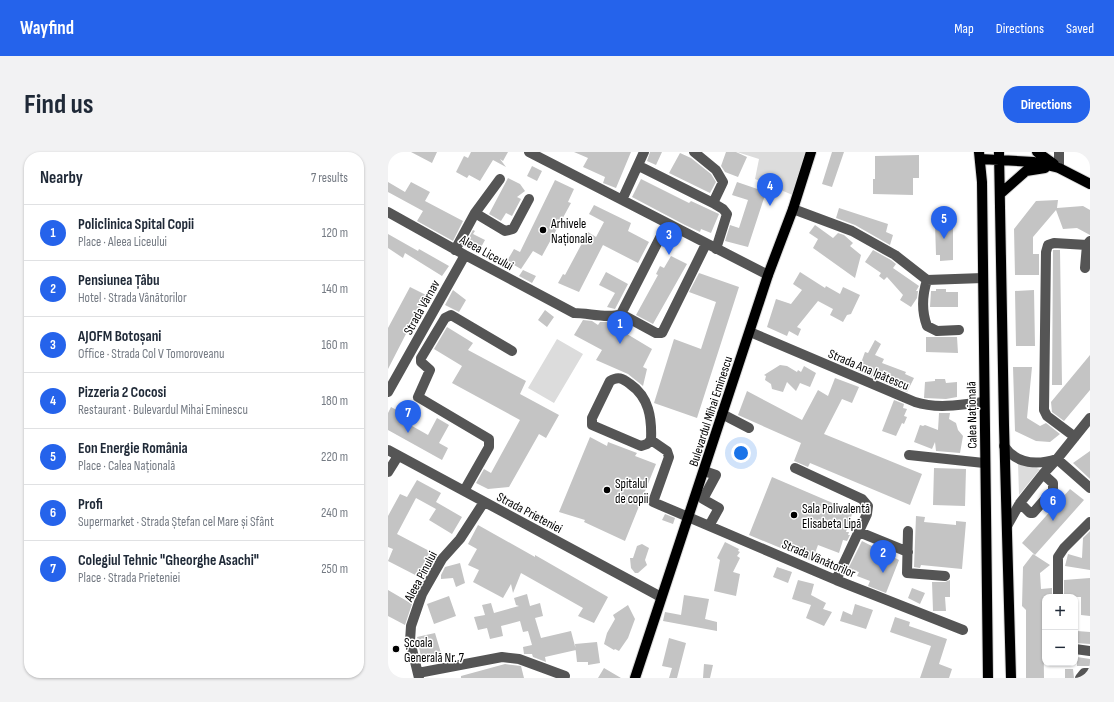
<!DOCTYPE html>
<meta charset="utf-8">
<style>
:root{--surface:#fff;--page:#f2f2f3;--text:#1f2937;--muted:#747a83;--line:#e0e1e3;--accent:#2563eb}
body{margin:0;font-family:"Sofia Sans Condensed",sans-serif;background:var(--page);color:var(--text)}
.controls{position:absolute;right:12px;bottom:12px;display:grid;overflow:hidden;border-radius:8px;box-shadow:0 1px 3px #0004}
.controls button{width:36px;height:36px;display:grid;place-items:center;padding:0;border:0;border-bottom:1px solid var(--line);background:var(--surface);color:var(--text);font:20px sans-serif}
.you{position:absolute;left:353px;top:301px;width:14px;height:14px;margin:-10px;border:3px solid #fff;border-radius:50%;background:#1a73e8;box-shadow:0 0 0 6px #1a73e833}
.badge{display:grid;place-items:center;width:26px;height:26px;border-radius:50%;background:var(--accent);color:#fff;font-size:13px;font-weight:700}
.pin{position:absolute;translate:-50% -33px;filter:drop-shadow(0 1px 2px #0008)}
.pin::after{content:'';position:absolute;top:21px;width:14px;height:12px;background:inherit;clip-path:polygon(0 0,100% 0,50% 100%)}
.list{margin:0;padding:0;list-style:none}
h2{display:flex;justify-content:space-between;align-items:center;height:52px;margin:0;padding:0 16px;font-size:17px}
h2 small{font-size:13px;font-weight:400;color:var(--muted)}
.list li{display:grid;grid-template-columns:26px 1fr auto;gap:12px;align-items:center;box-sizing:border-box;height:56px;padding:0 16px;border-top:1px solid var(--line)}
.list b{display:block;font-size:15px;white-space:nowrap}
.list p{margin:0;font-size:13px;white-space:nowrap;color:var(--muted)}
.list em{font-size:13px;font-style:normal;color:var(--muted)}
.map{position:relative;flex:none;width:702px;height:526px;overflow:hidden;border-radius:16px}
header{display:flex;align-items:center;gap:24px;box-sizing:border-box;height:56px;padding:0 20px;background:var(--accent);color:#fff}
header strong{font-size:19px}
nav{display:flex;gap:22px;margin-inline-start:auto;font-size:14px}
.intro{display:flex;align-items:center;justify-content:space-between;box-sizing:border-box;height:96px;padding:0 24px}
h1{margin:0;font-size:28px}
.button{padding:10px 18px;border-radius:16px;background:var(--accent);color:#fff;font-size:14px;font-weight:700}
main{display:flex;gap:24px;padding:0 24px}
aside{flex:1;background:var(--surface);border-radius:16px;box-shadow:0 1px 3px #0004}
.map>svg:first-child{display:block}
.green{fill:#dcdcdc}
.building{fill:#c4c4c4}
.lines{fill:none;stroke-linecap:round;stroke-linejoin:round}
.major-casing{stroke:#dbdbdb;stroke-width:12}
.minor{stroke:#555;stroke-width:10}
.major{stroke:#000;stroke-width:10}
.poi-dot{fill:#000;stroke:#fff;stroke-width:1.5}
.labels{text-anchor:middle;stroke-width:3;stroke-linejoin:round;paint-order:stroke}
.poi-label{font-size:13px;fill:#000;stroke:#fff;text-anchor:start}
.street-label{font-size:13px;fill:#000;stroke:#fff}
</style>
<header>
<strong>Wayfind</strong>
<nav><a>Map</a><a>Directions</a><a>Saved</a></nav>
</header>
<div class="intro"><h1>Find us</h1><a class="button">Directions</a></div>
<main>
<aside>
<h2>Nearby<small>7 results</small></h2>
<ul class="list">
<li><span class="badge">1</span><div><b>Policlinica Spital Copii</b><p>Place · Aleea Liceului</p></div><em>120 m</em></li>
<li><span class="badge">2</span><div><b>Pensiunea Țâbu</b><p>Hotel · Strada Vânătorilor</p></div><em>140 m</em></li>
<li><span class="badge">3</span><div><b>AJOFM Botoșani</b><p>Office · Strada Col V Tomoroveanu</p></div><em>160 m</em></li>
<li><span class="badge">4</span><div><b>Pizzeria 2 Cocosi</b><p>Restaurant · Bulevardul Mihai Eminescu</p></div><em>180 m</em></li>
<li><span class="badge">5</span><div><b>Eon Energie România</b><p>Place · Calea Națională</p></div><em>220 m</em></li>
<li><span class="badge">6</span><div><b>Profi</b><p>Supermarket · Strada Ștefan cel Mare și Sfânt</p></div><em>240 m</em></li>
<li><span class="badge">7</span><div><b>Colegiul Tehnic &quot;Gheorghe Asachi&quot;</b><p>Place · Strada Prieteniei</p></div><em>250 m</em></li>
</ul>
</aside>
<div class="map">
<svg width="702" height="526" viewBox="0 0 702 526">
<rect width="100%" height="100%" fill="#fff"/>
<path class="green" d="M349,0h70l-12,44 -40,-17 4,-20z
M169,187l26,15 -29,49 -26,-15z
M630,311l22,6 -21,26z"/>
<path class="building" d="M23,0h26l-5,11z
M83,0h37l-5,9 -3,-2 6,8 -13,-7 -13,21 -11,-6 -2,3 -11,-6 8,-16 4,2z
M186,0h57l-15,36 -13,-5 2,-6 -22,-10 5,-9z
M262,0h12l-6,13 -9,-4z
M338,0h10l11,5 -9,20 -13,-5 -4,-6z
M444,0h12l-12,35 -10,-3z
M292,1l11,5 20,16 5,8 -6,11 -41,-20z
M531,3v23h-6v17l-40,-1v-15h2v-23z
M144,14l10,5 -5,10 -10,-5z
M120,26l12,6 5,7 -8,6 4,2 -9,17 -6,-3 -5,8 -12,-7z
M253,27l48,24 2,-2 28,13 -8,19 -10,-4 -1,3 -15,-7 -53,-28z
M167,28l19,9 -6,13 3,1 -29,53 -9,-5 -12,18 -14,-8 7,-12 6,3z
M0,30l17,10 6,-10 19,10 -5,9 38,20 -10,20 -36,-20 6,-10 -35,-19z
M349,30l29,10 -18,55 -23,-6 5,-16 9,3 9,-28 -16,-5z
M670,48l-1,8 26,-2 7,4v25l-13,-7 -14,1 -7,-19 -23,27v17h6v21h-24l-1,-46 22,-28z
M206,53l37,18 -3,8 21,11 -11,21 -35,-18 -24,47 -21,-9 5,-9 2,1 23,-43 8,5 8,-15 -15,-8z
M451,56l49,16 -2,8 7,3 -3,10 -35,-20 -19,-7z
M553,63h12v45l-13,1v-6h-4l-1,-32h6z
M427,73l18,13 5,-5 6,2 9,8 -3,3 11,9 -6,23 -42,-30 5,-9 -9,-6z
M85,78l2,1 -2,3 12,6 -6,11 -14,-6z
M0,82l30,17 1,-2 30,17 -7,10 -37,-23 -2,5 -15,-10z
M485,98l18,10 5,4 -3,4 26,18 -3,5h2l-1,7 -6,9 -11,-7 3,-5 -16,-18 -3,3 -5,-4 2,-3 -16,-11z
M665,98h7l2,135h-10z
M283,104l16,8 -34,60 -17,-9 22,-40 -2,-1 4,-8 4,2z
M135,118l13,6 -4,7 -13,-7z
M218,120l22,12 -13,25 -8,-2 8,-14 -16,-8z
M412,120l25,16 1,-2 14,8 3,-7 17,8 -9,19 -4,1 -4,7 -13,-7 3,-6 -15,-8 -21,26 4,2 -3,7 -9,-5 -2,5 -20,-9 9,-28 15,5 11,-14 -9,-6z
M311,121l40,14 -42,131 -43,-15 20,-64 27,10 15,-47 -27,-10z
M22,135l16,8 -38,74v-41z
M548,137h10v3h12v15h-28l1,-16h5z
M65,138l13,10 -7,12 -14,-7z
M646,138l1,56h-19l-1,-55z
M157,158l9,7 -7,10 -9,-7z
M195,168l9,1 6,4 2,-3h7l45,27 -9,18 4,2 -4,17 -15,-12 -32,-14 6,-10 -28,-15z
M59,175l26,16 -5,7 58,31 -6,13 39,21 -13,23 -7,-4 -30,53 -21,2 -12,-6 8,-14 7,4 29,-53 -68,-37 10,-17 -28,-17z
M538,185h31l1,16 -32,-1z
M487,188l6,4 -6,11 9,4 -2,4 24,9 -1,2 9,4 -7,14 -49,-21 7,-19 3,1z
M702,203v35l-26,31 -12,-9 -1,-10z
M392,213l7,1 10,6 1,-2 3,2 3,-6 12,7 -6,14 -10,-4 -4,8 -9,-9 -4,10 -11,-3 -1,-5 -6,-4 1,-4 -2,-1z
M625,215h19l-5,51 13,8 6,-3 14,11 -10,8 -14,-1 -21,-10z
M447,226l24,9 -7,16 -10,-4 -18,35 98,40 -12,31 -100,-42 -2,4 -14,-6 7,-18 -63,-28 9,-24 55,29 16,-30 10,6z
M547,227h10l1,4 11,-1v15l-11,2 -22,-1 1,-16 10,-1z
M506,248l10,4 -1,4 4,1 -3,7 3,1 -3,7 -2,-1 -6,13 -14,-5z
M3,255l17,9 -3,6 23,13 9,-17 12,7 -10,18 9,5 -6,12 -54,-30v-17z
M551,261h11l-1,6 7,4 2,7 5,6 -3,17 -24,-2 -1,-9 -3,7 -18,-7 6,-17 3,1 2,-1 13,5z
M202,285l17,9 1,-4 29,11 -2,3 21,8 -31,77 -41,-19 1,-2 -26,-8z
M702,299v28l-17,-16z
M546,316l32,1 -1,37 -32,-1z
M384,325l63,27 19,4 -8,24h3l-1,3h2l-3,6 -4,-1 -4,13 -21,-8 -6,16 -63,-26z
M29,328l24,13 -5,9 26,15 -10,17 -23,-14 7,-11 -20,-11 -19,36 40,21 -14,24 -35,-18 5,-12 -5,-2v-31l12,-22 7,3z
M682,337l14,11 -49,55 -13,-12z
M277,362l10,4 -2,6 -11,-4z
M528,364l9,1 -1,5 32,3v-4l10,1 -4,47 -41,-4 -1,3 -6,-1z
M90,373l57,32v-2l73,42 -14,26 -16,-7 5,-8 -62,-35 -8,20 -2,-9 -8,14 -30,-16 6,-12 -11,-5 9,-16 -9,-5z
M702,379v39l-25,-4 3,-12 14,4 1,-20z
M474,389l37,19 -13,33 -18,-7 2,-5 -13,-5 2,-4 -11,-3z
M337,390l14,7 -1,2 2,1 -3,4 3,2 -7,14 7,2 -4,22 -22,-5 6,-31 -3,-2z
M254,392l7,4 -4,12 2,5 -9,8h-3l-4,-5 -1,-10h3l4,-12z
M645,402l17,11 -10,8 1,16 11,-1v9h-7v11h-2l1,70h-18v-68l-4,-4 1,-39z
M72,411l5,20 -9,4 -3,-9 -12,1v-4l4,-8z
M389,415l15,5 -4,11 -15,-6z
M702,426v38l-9,-1v-18h-17v-17z
M410,428l16,4 -3,11 15,8 -3,6 9,3 -8,14 -18,-8 5,-13 -19,-6z
M562,428v17h-5l1,14h-13l-1,-29h13z
M524,436l13,5 -5,11 -12,-6z
M0,438l24,14 -7,21 -17,-9z
M139,442l3,12 10,-3 3,13 -8,2 6,20 30,-7 5,19 -31,7 1,5 -13,-5 -1,-3h-8l-1,-7 9,-2 -4,-14 -5,1 -3,-11 -19,5 2,10 -13,3 -3,-11 -9,2 -4,-13 11,-2 -3,-10 9,-2 3,10 25,-7 -3,-1 -2,-7z
M296,443l25,4 -4,20 12,3v9l-54,-10 2,-9 16,3z
M61,444l7,20 -22,8 -7,-20z
M467,452l18,6 -7,19 -26,-8 3,-10 9,4z
M240,453l7,14 -7,19 -9,13 -4,-2 -1,1 -10,-6 3,-11 8,-14 -2,-4z
M507,465l15,5 -1,4 38,13 -8,25 13,5 -3,9h-29l11,-32 -41,-14z
M689,479l13,1v12l-14,-1z
M47,481l6,20 -20,4 -4,-20z
M281,486l17,5 -9,35h-8l3,-10 -10,-2z
M209,490l3,21 -12,2v-3h-11l-2,-18z
M689,505l13,2v7h-13z
M117,512l16,2 3,12h-63v-2z
M316,512l9,1 -3,13h-7z
M216,516l17,10h-23z
M677,517h8l1,9h-9z"/>
<g class="lines">
<defs>
<path id="major" d="M591,0l3,30 6,496
M611,0l5,273 7,253
M649,0l17,12
M592,7l54,3 25,6 31,16
M612,42l26,-23 19,-3
M247,526l133,-403 25,-66 18,-57"/>
</defs>
<use href="#major" class="major-casing"/>
<path class="minor" d="M141,0l239,123
M671,0v16
M251,14l74,37 10,-21 -7,-12 -22,-18
M234,48l22,-48
M325,51l10,6 4,5 -11,35
M405,57l59,22 43,24 32,25
M0,60l77,43 109,58c15,0 35,6 47,1
M87,61l30,18 8,-2 16,-30
M279,72l-46,90 35,19h6l3,-6 41,-83
M67,98l20,-37 25,-34
M697,116l2,-23 3,-4
M571,178l-22,1 -10,-5c-6,-16 -5,-30 0,-46l56,-2
M362,180l165,70c21,7 46,3 68,0
M0,240l77,-137
M334,262l27,14
M687,285l-28,-21 -3,-6 2,-158 2,-7 6,-2 33,2
M263,288l-4,4 -6,2 -49,-21v-7l18,-37c8,-5 12,-3 20,3 19,13 22,34 21,56l16,11 2,6 -16,45 183,78 127,50
M616,294c13,19 34,19 53,13l33,29
M0,298l273,147
M521,303l75,8
M407,316l67,31 6,7 -1,8 -31,66
M316,319l12,4 -13,24 16,9 -10,18
M0,320l10,-16
M76,339l25,-44v-8l-71,-42 12,-27 -9,-8v-4l24,-40 6,-3 61,36
M632,351l10,10h3l20,-23v-7l-10,-9
M619,374l13,-23 23,-29 14,-15 33,-41
M520,379l-1,42 38,3
M471,380l49,20
M670,445v-40l6,-9 26,-26
M687,497l15,2
M30,521l84,-16 17,2 46,17
M31,526l-9,-37 1,-15 11,-32 20,-35 18,-20 24,-37
M692,526l4,-5h6"/>
<use href="#major" class="major"/>
</g>
<g class="poi-dot">
<circle cx="155" cy="78" r="4"/>
<circle cx="219" cy="338" r="4"/>
<circle cx="406" cy="363" r="4"/>
<circle cx="8" cy="497" r="4"/>
</g>
<g class="labels">
<g class="poi-label">
<text x="163" y="76">Arhivele<tspan x="163" dy="15">Naționale</tspan></text>
<text x="227" y="336">Spitalul<tspan x="227" dy="15">de copii</tspan></text>
<text x="414" y="361">Sala Polivalentă<tspan x="414" dy="15">Elisabeta Lipă</tspan></text>
<text x="16" y="495">Școala<tspan x="16" dy="15">Generală Nr. 7</tspan></text>
</g>
<g class="street-label">
<text transform="translate(99 100) rotate(29)" y="5">Aleea Liceului</text>
<text transform="translate(33 155) rotate(-61)" y="5">Strada Vârnav</text>
<text transform="translate(481 217) rotate(23)" y="5">Strada Ana Ipătescu</text>
<text transform="translate(322 259) rotate(-72)" y="5">Bulevardul Mihai Eminescu</text>
<text transform="translate(583 263) rotate(-91)" y="5">Calea Națională</text>
<text transform="translate(142 360) rotate(28)" y="5">Strada Prieteniei</text>
<text transform="translate(431 406) rotate(23)" y="5">Strada Vânătorilor</text>
<text transform="translate(32 424) rotate(-62)" y="5">Aleea Pinului</text>
</g>
</g>
</svg>
<div class="controls">
<button>+</button>
<button>−</button>
</div>
<div class="you"></div>
<div class="pin badge" style="left:232px;top:192px">1</div>
<div class="pin badge" style="left:495px;top:421px">2</div>
<div class="pin badge" style="left:281px;top:103px">3</div>
<div class="pin badge" style="left:382px;top:54px">4</div>
<div class="pin badge" style="left:556px;top:87px">5</div>
<div class="pin badge" style="left:665px;top:369px">6</div>
<div class="pin badge" style="left:20px;top:281px">7</div>
</div>
</main>
